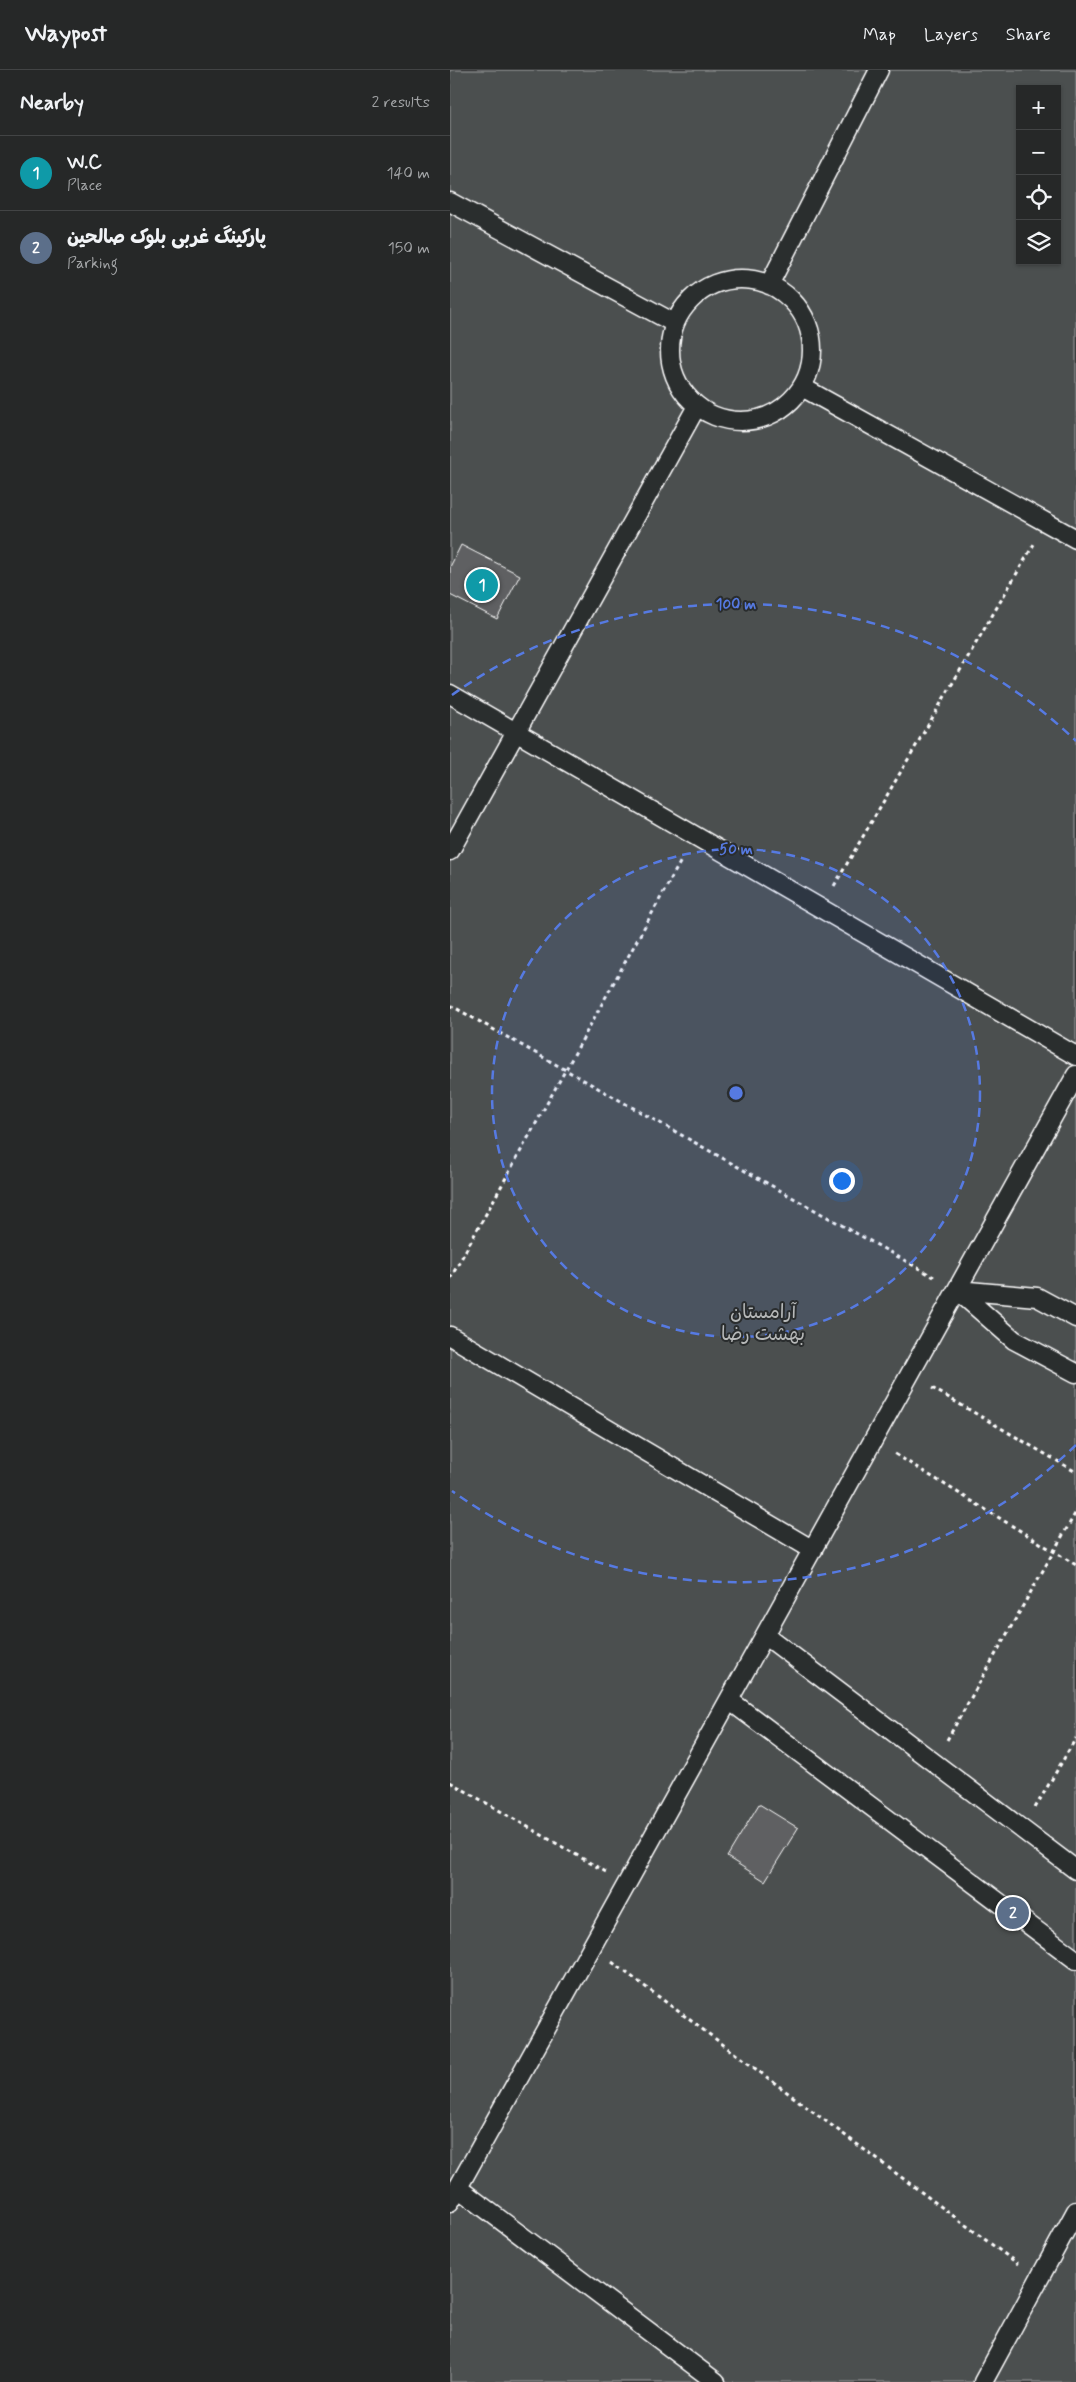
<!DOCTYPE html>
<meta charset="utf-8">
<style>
:root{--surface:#262828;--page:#2e3030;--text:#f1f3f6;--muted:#a4a6a8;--line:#424445;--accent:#1a73e8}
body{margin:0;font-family:Mynerve,"Playpen Sans Arabic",sans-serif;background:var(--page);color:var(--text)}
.controls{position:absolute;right:15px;top:15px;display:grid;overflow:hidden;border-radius:0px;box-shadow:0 1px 4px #0004}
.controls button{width:45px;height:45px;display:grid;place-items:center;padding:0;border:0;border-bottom:1px solid var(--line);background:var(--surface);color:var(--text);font:25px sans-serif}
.you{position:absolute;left:391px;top:1110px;width:18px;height:18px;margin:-12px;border:4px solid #fff;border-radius:50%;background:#1a73e8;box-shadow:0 0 0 8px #1a73e833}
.badge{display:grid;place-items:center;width:32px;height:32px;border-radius:50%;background:var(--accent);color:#fff;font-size:16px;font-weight:700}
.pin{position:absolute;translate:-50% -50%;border:2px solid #fff;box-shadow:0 1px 5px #0006}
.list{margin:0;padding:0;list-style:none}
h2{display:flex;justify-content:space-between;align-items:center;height:65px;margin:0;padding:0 20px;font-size:21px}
h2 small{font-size:16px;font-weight:400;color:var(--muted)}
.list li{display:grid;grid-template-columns:32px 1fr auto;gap:15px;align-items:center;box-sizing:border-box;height:75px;padding:0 20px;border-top:1px solid var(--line)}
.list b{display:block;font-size:19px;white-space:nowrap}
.list p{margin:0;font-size:16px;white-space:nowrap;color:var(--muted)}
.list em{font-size:16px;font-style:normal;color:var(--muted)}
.icon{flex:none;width:28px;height:28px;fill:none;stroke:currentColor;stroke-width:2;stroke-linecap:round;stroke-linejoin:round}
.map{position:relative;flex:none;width:626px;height:2312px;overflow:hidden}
header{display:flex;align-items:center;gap:30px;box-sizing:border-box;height:70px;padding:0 25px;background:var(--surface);border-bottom:1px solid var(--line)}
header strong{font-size:24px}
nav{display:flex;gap:28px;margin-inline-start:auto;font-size:18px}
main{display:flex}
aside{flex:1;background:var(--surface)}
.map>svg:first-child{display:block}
.green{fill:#4c4f50;stroke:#a6a7a8;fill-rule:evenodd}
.building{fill:#5f6162;stroke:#fff}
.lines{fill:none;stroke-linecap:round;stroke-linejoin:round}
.service-casing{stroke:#fff;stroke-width:21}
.path{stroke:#fff;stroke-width:3;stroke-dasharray:4 4;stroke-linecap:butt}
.service{stroke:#2a2d2e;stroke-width:18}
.ring{fill:none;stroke:#567ae2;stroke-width:2.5;stroke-dasharray:9 6}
.labels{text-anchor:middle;stroke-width:4;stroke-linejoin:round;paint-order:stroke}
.park-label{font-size:19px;fill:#b7b9b9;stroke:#2a2d2e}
.centre{fill:#567ae2;stroke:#2a2d2e;stroke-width:2.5}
.ring-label{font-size:15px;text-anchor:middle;font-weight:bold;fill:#567ae2;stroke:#2a2d2e;stroke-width:4;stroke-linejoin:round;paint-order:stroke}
</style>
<header>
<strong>Waypost</strong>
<nav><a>Map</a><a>Layers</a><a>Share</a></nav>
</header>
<main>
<aside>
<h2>Nearby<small>2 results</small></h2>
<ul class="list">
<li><span class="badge" style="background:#0f9aa8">1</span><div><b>W.C</b><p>Place</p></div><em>140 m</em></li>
<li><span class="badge" style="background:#5c6f8a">2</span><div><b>پارکینگ غربی بلوک صالحین</b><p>Parking</p></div><em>150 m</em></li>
</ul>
</aside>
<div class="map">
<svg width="626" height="2312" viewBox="0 0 626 2312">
<rect width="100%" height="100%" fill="#333536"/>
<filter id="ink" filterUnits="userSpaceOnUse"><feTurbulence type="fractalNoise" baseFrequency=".02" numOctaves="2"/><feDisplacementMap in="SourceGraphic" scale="10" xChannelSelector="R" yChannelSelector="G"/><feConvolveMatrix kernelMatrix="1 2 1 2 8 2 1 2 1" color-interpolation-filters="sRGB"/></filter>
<g filter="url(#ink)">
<path class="green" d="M0,0h626v2312h-626zM570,19h37v172h-37z"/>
<path class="building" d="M11,475l59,30 -23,44 -47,-24v-28z
M309,1734l39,24 -33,53 -38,-24z"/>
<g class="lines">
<defs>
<path id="service" d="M0,132l224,121
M220 280a71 71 0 1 1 142 0a71 71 0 1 1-142 0Z
M319,215l110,-215
M352,317l274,152
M0,624l626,362
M0,781l247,-445
M507,1220l57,50 62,33
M507,1220l80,7 39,21
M0,1266l363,214
M315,1565l311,235
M279,1630l347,260
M8,2118l258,194
M0,2132l626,-1127
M533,2312l93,-171"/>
</defs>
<use href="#service" class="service-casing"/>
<path class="path" d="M384,816l200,-342
M0,935l484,272
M0,1209l232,-420
M482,1318l144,84
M445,1384l181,111
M497,1670l129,-228
M0,1712l156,90
M585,1738l41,-70
M162,1892l406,302"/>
<use href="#service" class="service"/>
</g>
</g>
<circle cx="286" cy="1023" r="244" fill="#567ae2" fill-opacity=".12"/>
<g class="ring">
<circle cx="286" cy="1023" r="244"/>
<path d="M626 1375A489 489 0 0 1 2 1421M2 625A489 489 0 0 1 626 671"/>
</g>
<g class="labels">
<g class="park-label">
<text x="313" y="1248">آرامستان<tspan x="313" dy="22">بهشت رضا</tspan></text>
</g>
</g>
<circle cx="286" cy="1023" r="8" class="centre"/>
<g class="ring-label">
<text x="286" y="539">100 m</text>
<text x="286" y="784">50 m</text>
</g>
</svg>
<div class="controls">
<button>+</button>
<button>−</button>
<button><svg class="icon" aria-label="locate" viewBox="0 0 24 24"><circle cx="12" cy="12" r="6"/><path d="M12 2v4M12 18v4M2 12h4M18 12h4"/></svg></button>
<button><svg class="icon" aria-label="layers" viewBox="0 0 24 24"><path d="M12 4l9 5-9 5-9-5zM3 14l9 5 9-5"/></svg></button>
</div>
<div class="you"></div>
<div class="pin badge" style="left:32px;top:515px;background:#0f9aa8">1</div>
<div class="pin badge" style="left:563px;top:1843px;background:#5c6f8a">2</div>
</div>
</main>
